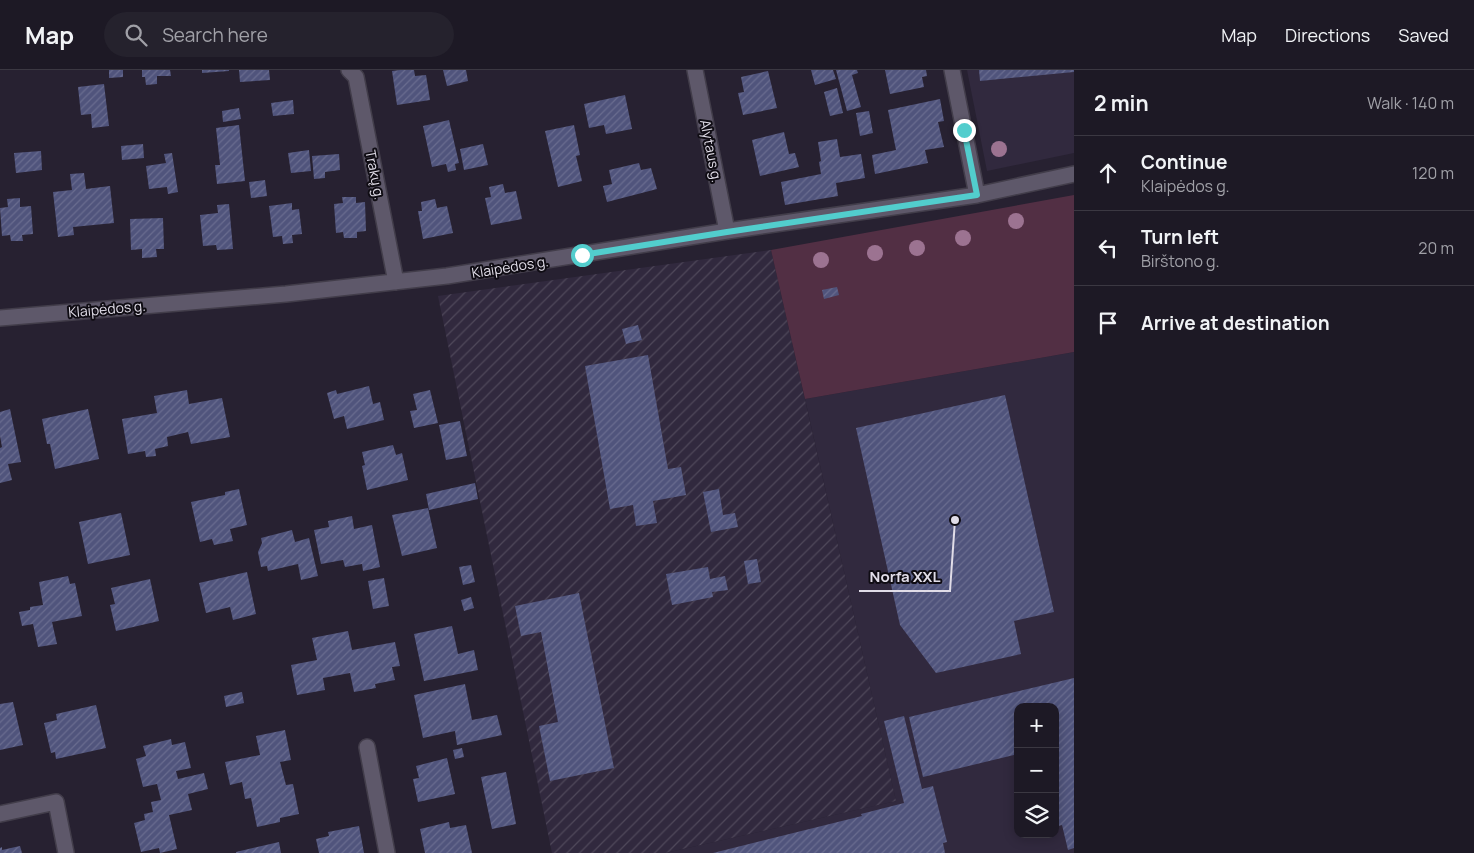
<!DOCTYPE html>
<meta charset="utf-8">
<style>
:root{--surface:#1d1925;--page:#25222d;--text:#f1f3f6;--muted:#a0a0a7;--line:#3b3842}
body{margin:0;font-family:Manrope,sans-serif;background:var(--page);color:var(--text)}
.controls{position:absolute;right:15px;bottom:15px;display:grid;overflow:hidden;border-radius:10px;box-shadow:0 2px 12px #0003}
.controls button{width:45px;height:45px;display:grid;place-items:center;padding:0;border:0;border-bottom:1px solid var(--line);background:var(--surface);color:var(--text);font:25px sans-serif}
.stop{position:absolute;width:15px;height:15px;margin:-11px;border:4px solid #52cdcd;border-radius:50%;background:#fff}
.stop.end{background:#52cdcd;border-color:#fff;box-shadow:0 1px 5px #0008}
.list{margin:0;padding:0;list-style:none}
h2{display:flex;justify-content:space-between;align-items:center;height:65px;margin:0;padding:0 20px;font-size:21px}
h2 small{font-size:16px;font-weight:400;color:var(--muted)}
.list li{display:grid;grid-template-columns:32px 1fr auto;gap:15px;align-items:center;box-sizing:border-box;height:75px;padding:0 20px;border-top:1px solid var(--line)}
.list b{display:block;font-size:19px;white-space:nowrap}
.list p{margin:0;font-size:16px;white-space:nowrap;color:var(--muted)}
.list em{font-size:16px;font-style:normal;color:var(--muted)}
.icon{flex:none;width:28px;height:28px;fill:none;stroke:currentColor;stroke-width:2;stroke-linecap:round;stroke-linejoin:round}
.map{position:relative;flex:none;width:1074px;height:783px;overflow:hidden}
header{display:flex;align-items:center;gap:30px;box-sizing:border-box;height:70px;padding:0 25px;background:var(--surface);border-bottom:1px solid var(--line)}
header strong{font-size:24px}
nav{display:flex;gap:28px;margin-inline-start:auto;font-size:18px}
.search{width:350px;height:45px;background:var(--page);display:flex;align-items:center;gap:12px;box-sizing:border-box;padding:0 18px;border-radius:28px;color:var(--muted);font-size:19px}
main{display:flex}
aside{flex:1;background:var(--surface)}
.map>svg:first-child{display:block}
.built{fill:#31293e;fill-rule:evenodd}
.industrial{fill:url(#industrial-furrows)}
.green{fill:#522f44}
.building{fill:url(#building-hatch)}
.lines{fill:none;stroke-linecap:round;stroke-linejoin:round}
.street-casing{stroke:#423d4a;stroke-width:18}
.street{stroke:#5e586a;stroke-width:15}
.tree{fill:#9c7391}
.route{stroke:#52cdcd;stroke-width:6}
.labels{text-anchor:middle;stroke-width:4;stroke-linejoin:round;paint-order:stroke}
.street-label{font-size:14px;fill:#e1dde8;stroke:#0f0c13}
.leader{fill:none;stroke:#e1dde8;stroke-width:2}
.callout-dot{fill:#e1dde8;stroke:#0f0c13;stroke-width:2}
.callout-label{font-size:15px;text-anchor:middle;font-weight:bold;fill:#e1dde8;stroke:#0f0c13;stroke-width:4;stroke-linejoin:round;paint-order:stroke}
</style>
<header>
<strong>Map</strong>
<div class="search"><svg class="icon" aria-label="search" viewBox="0 0 24 24"><circle cx="10" cy="10" r="6"/><path d="M15 15l6 6"/></svg>Search here</div>
<nav><a>Map</a><a>Directions</a><a>Saved</a></nav>
</header>
<main>
<div class="map">
<svg width="1074" height="783" viewBox="0 0 1074 783">
<defs>
<pattern id="industrial-furrows" width="10" height="10" patternUnits="userSpaceOnUse" patternTransform="scale(1.25)"><rect width="10" height="10" fill="#31293e"/><path d="M-1 1l2-2M0 10L10 0M9 11l2-2" fill="none" stroke="#4f485a"/></pattern>
<pattern id="building-hatch" width="6" height="6" patternUnits="userSpaceOnUse" patternTransform="scale(1.25)"><rect width="6" height="6" fill="#50547c"/><path d="M-1 1l2-2M0 6l6-6M5 7l2-2" fill="none" stroke="#696c8f"/></pattern>
</defs>
<rect width="100%" height="100%" fill="#272131"/>
<path class="built" d="M967,0h107v83l-87,18z
M1074,282v501h-409l231,-52 -91,-402zM1018,637h37v127h-37z"/>
<path class="industrial" d="M771,180l125,551 -231,52h-113l-114,-557z"/>
<path class="green" d="M1074,125v157l-269,47 -34,-149z"/>
<path class="building" d="M109,0h14v7l-14,1z
M142,0h28l1,6h-14v8l-11,1 -1,-8h-3z
M202,0h27v1l-27,2z
M239,0h30l1,10 -30,2z
M400,0h14l1,6 11,-1 4,25 -33,5 -5,-34z
M443,0h23l2,11 -21,5z
M811,0h22l3,9 -21,6z
M836,0h21l1,3 -6,2 9,32 -14,4z
M885,0h41l1,6 -5,1 2,10 -34,7z
M979,0h95v2l-94,9z
M768,1l9,37 -34,7 -5,-22 6,-1 -3,-15z
M104,14l5,42 -17,2 -1,-14 -10,1 -3,-28z
M837,18l6,25 -13,3 -6,-24z
M625,25l7,34 -26,5 -2,-9 -15,3 -5,-24z
M940,29l4,22 -6,1 6,25 -19,3 3,13 -53,11 -3,-19 24,-5 -8,-40z
M293,30l1,14 -21,2 -2,-13z
M239,38l2,11 -18,3 -1,-11z
M869,41l4,22 -13,3 -4,-23z
M449,50l10,43 -4,1 1,6 -8,2 -2,-8 -14,3 -9,-41z
M239,55l6,56 -28,3 -2,-19h5l-4,-37z
M574,55l6,30 -4,1 6,25 -24,6 -13,-56z
M784,62l5,22 6,-1 4,14 -39,9 -8,-36z
M837,69l3,18 21,-3 4,24 -29,5 2,13 -53,9 -4,-23 40,-8 -2,-12 2,-1 -3,-19z
M143,74l1,14 -22,2 -1,-14z
M483,74l5,21 -24,5 -4,-21z
M309,80l2,21 -20,2 -3,-20z
M41,81l1,19 -26,3 -2,-20z
M172,83l6,39 -10,2 -1,-7 -18,2 -3,-23 20,-3 -2,-9z
M339,84l1,16 -15,2v6l-11,1 -2,-23z
M639,93l2,7 10,-2 6,21 -50,13 -4,-16 9,-2 -3,-14z
M84,103l2,16 24,-3 4,37 -41,4 1,8 -16,2 -5,-45 19,-2 -2,-16z
M265,110l2,16 -16,2 -2,-16z
M503,114l2,9 11,-2 6,28 -31,6 -6,-27 6,-1 -2,-10z
M342,127h14v6l9,-1 1,29 -9,1v6h-13l-1,-6 -7,1 -2,-29 9,-1z
M20,128v9l11,-1 2,28 -11,1 1,6h-12l-1,-6 -8,1 -2,-28 8,-1 -1,-8z
M435,129l2,9 10,-2 6,27 -30,6 -5,-28h4l-1,-9z
M292,133v7l7,-1 3,25 -10,1 1,8 -10,1 -1,-8 -9,1 -4,-31z
M229,134l4,45 -16,1 -1,-5 -13,1 -3,-31 18,-2 -1,-8z
M163,148l1,31h-8l1,8 -15,1v-9l-11,1 -1,-31z
M837,217l2,8 -15,4 -2,-9z
M638,255l4,15 -16,4 -4,-15z
M648,285l20,114 13,-2 5,28 -33,6 4,22 -21,3 -3,-21 -23,4 -25,-143z
M369,316l4,18 7,-2 4,18 -37,9 -3,-13 -10,3 -7,-26 9,-3 1,4z
M187,320l2,14 33,-6 8,39 -39,7 -3,-12 -21,5 1,9 -13,3 1,7 -10,1 -1,-6 -17,3 -6,-35 35,-6 -3,-17z
M430,320l8,33 -24,5 -4,-17 7,-1 -4,-16z
M1005,325l49,217 -40,9 7,33 -85,19 -36,-48 -44,-197z
M10,339l11,53 -13,2 4,16 -12,3v-35l2,-1 -2,-11v-24z
M88,339l11,50 -44,10 -5,-25h-3l-5,-25z
M460,351l7,35 -21,4 -7,-35z
M393,375l3,10 6,-2 6,27 -41,10 -5,-24 3,-1 -3,-13z
M475,413l3,16 -49,11 -3,-16z
M239,419l8,36 -17,4 3,12 -19,4 -2,-6 -12,3 -9,-40 34,-7v-3z
M719,419l4,26 12,-2 3,14 -27,5 -8,-40z
M428,438l9,40 -35,8 -10,-41z
M121,443l9,42 -42,9 -9,-42z
M352,446l2,13 18,-4 8,42 -17,4 -1,-7 -17,3 -2,-7 -22,4 -7,-34 15,-3 -1,-6z
M292,460l3,12 14,-4 9,38 -17,4 -3,-16 -30,7 -1,-5 -6,1 -3,-15 4,-9 -1,-5z
M757,489l4,23 -13,2 -4,-23z
M471,495l4,17 -12,3 -4,-18z
M708,497l2,12 15,-3 3,14 -16,2 1,5 -41,8 -6,-31z
M247,502l9,42 -23,6 -3,-13 -24,6 -7,-30z
M68,506l2,8 5,-1 7,33 -30,6 5,22 -19,3 -5,-23 -11,2 -3,-14 11,-2v-3l13,-2 -4,-23z
M384,508l5,28 -16,3 -5,-28z
M150,509l9,42 -43,10 -6,-26 5,-1 -4,-16z
M579,523l35,175 -64,13 -11,-55 19,-4 -17,-90 -20,4 -6,-30z
M471,527l3,11 -10,3 -3,-11z
M452,556l6,28 16,-4 4,20 -54,11 -10,-47z
M348,561l4,19 43,-8 5,24 -8,1 3,13 -20,4 1,4 -22,4 -4,-19 -27,5 2,12 -28,5 -6,-30 26,-5 -5,-22z
M1074,608v170l-6,2 -6,-25 -7,2v-120h-37v47l-95,23 -14,-60z
M465,614l7,36 25,-5 5,20 -45,10 -2,-14 -32,7 -9,-43z
M242,622l2,11 -18,4 -2,-11z
M13,632l10,43 -23,5v-46z
M96,635l10,43 -50,11 -1,-7 -4,1 -7,-30 13,-3 -1,-6z
M904,646l18,73 11,-3 14,56 -4,1 2,10h-232l149,-37 -1,-2 43,-11 -20,-82z
M285,660l6,30 -11,2 6,23 7,-1 6,30 -19,4v4l-23,5 -6,-29 -6,1 -3,-17 -12,3 -5,-23 35,-7 -4,-19z
M171,669l1,6 13,-3 6,26 -15,3 2,8 26,-6 4,16 -20,5 4,16 -23,5 8,34 -17,4 -1,-5 -18,4 -7,-29 11,-3 -1,-6 9,-2 -2,-10 10,-2 -4,-16 -14,3 -7,-28 10,-3 -3,-10z
M462,678l2,9 -9,2 -2,-9z
M447,688l8,36 -37,8 -5,-23 6,-1 -3,-12z
M506,702l10,52 -24,5 -11,-52z
M449,752l1,6 16,-3 6,28h-47l-5,-24z
M359,756l5,27h-45l-3,-14 13,-3 -1,-4z
M279,772l2,11h-45v-1z
M20,776l2,7h-22v-5l2,-1v3z"/>
<g class="lines">
<defs>
<path id="street" d="M349,0l7,7 40,205
M695,0l32,161
M952,0l25,125
M0,248l286,-24 161,-18 280,-45 250,-36 97,-21
M367,677l20,106
M0,744l56,-12 10,51"/>
</defs>
<use href="#street" class="street-casing"/>
<use href="#street" class="street"/>
</g>
<g class="tree">
<circle cx="999" cy="79" r="8"/>
<circle cx="1016" cy="151" r="8"/>
<circle cx="963" cy="168" r="8"/>
<circle cx="917" cy="178" r="8"/>
<circle cx="875" cy="183" r="8"/>
<circle cx="821" cy="190" r="8"/>
</g>
<g class="lines">
<path class="route" d="M582,185l145,-23 250,-37 -13,-65"/>
</g>
<g class="labels">
<g class="street-label">
<text transform="translate(711 81) rotate(79)" y="5">Alytaus g.</text>
<text transform="translate(375 105) rotate(79)" y="5">Trakų g.</text>
<text transform="translate(510 197) rotate(-9)" y="5">Klaipėdos g.</text>
<text transform="translate(107 239) rotate(-5)" y="5">Klaipėdos g.</text>
</g>
</g>
<path class="leader" d="M955 450L950 521H859"/>
<circle class="callout-dot" cx="955" cy="450" r="5"/>
<g class="callout-label">
<text x="905" y="512">Norfa XXL</text>
</g>
</svg>
<div class="controls">
<button>+</button>
<button>−</button>
<button><svg class="icon" aria-label="layers" viewBox="0 0 24 24"><path d="M12 4l9 5-9 5-9-5zM3 14l9 5 9-5"/></svg></button>
</div>
<div class="stop" style="left:582px;top:185px"></div>
<div class="stop end" style="left:964px;top:60px"></div>
</div>
<aside>
<h2>2 min<small>Walk · 140 m</small></h2>
<ul class="list">
<li><svg class="icon" aria-label="ahead" viewBox="0 0 24 24"><path d="M12 20V5M6 11l6-6 6 6"/></svg><div><b>Continue</b><p>Klaipėdos g.</p></div><em>120 m</em></li>
<li><svg class="icon" aria-label="left" viewBox="0 0 24 24"><path d="M17 20v-9H6M10 6l-5 5 5 5"/></svg><div><b>Turn left</b><p>Birštono g.</p></div><em>20 m</em></li>
<li><svg class="icon" aria-label="arrive" viewBox="0 0 24 24"><path d="M6 21V4h12l-3 4 3 4H6"/></svg><div><b>Arrive at destination</b></div></li>
</ul>
</aside>
</main>
